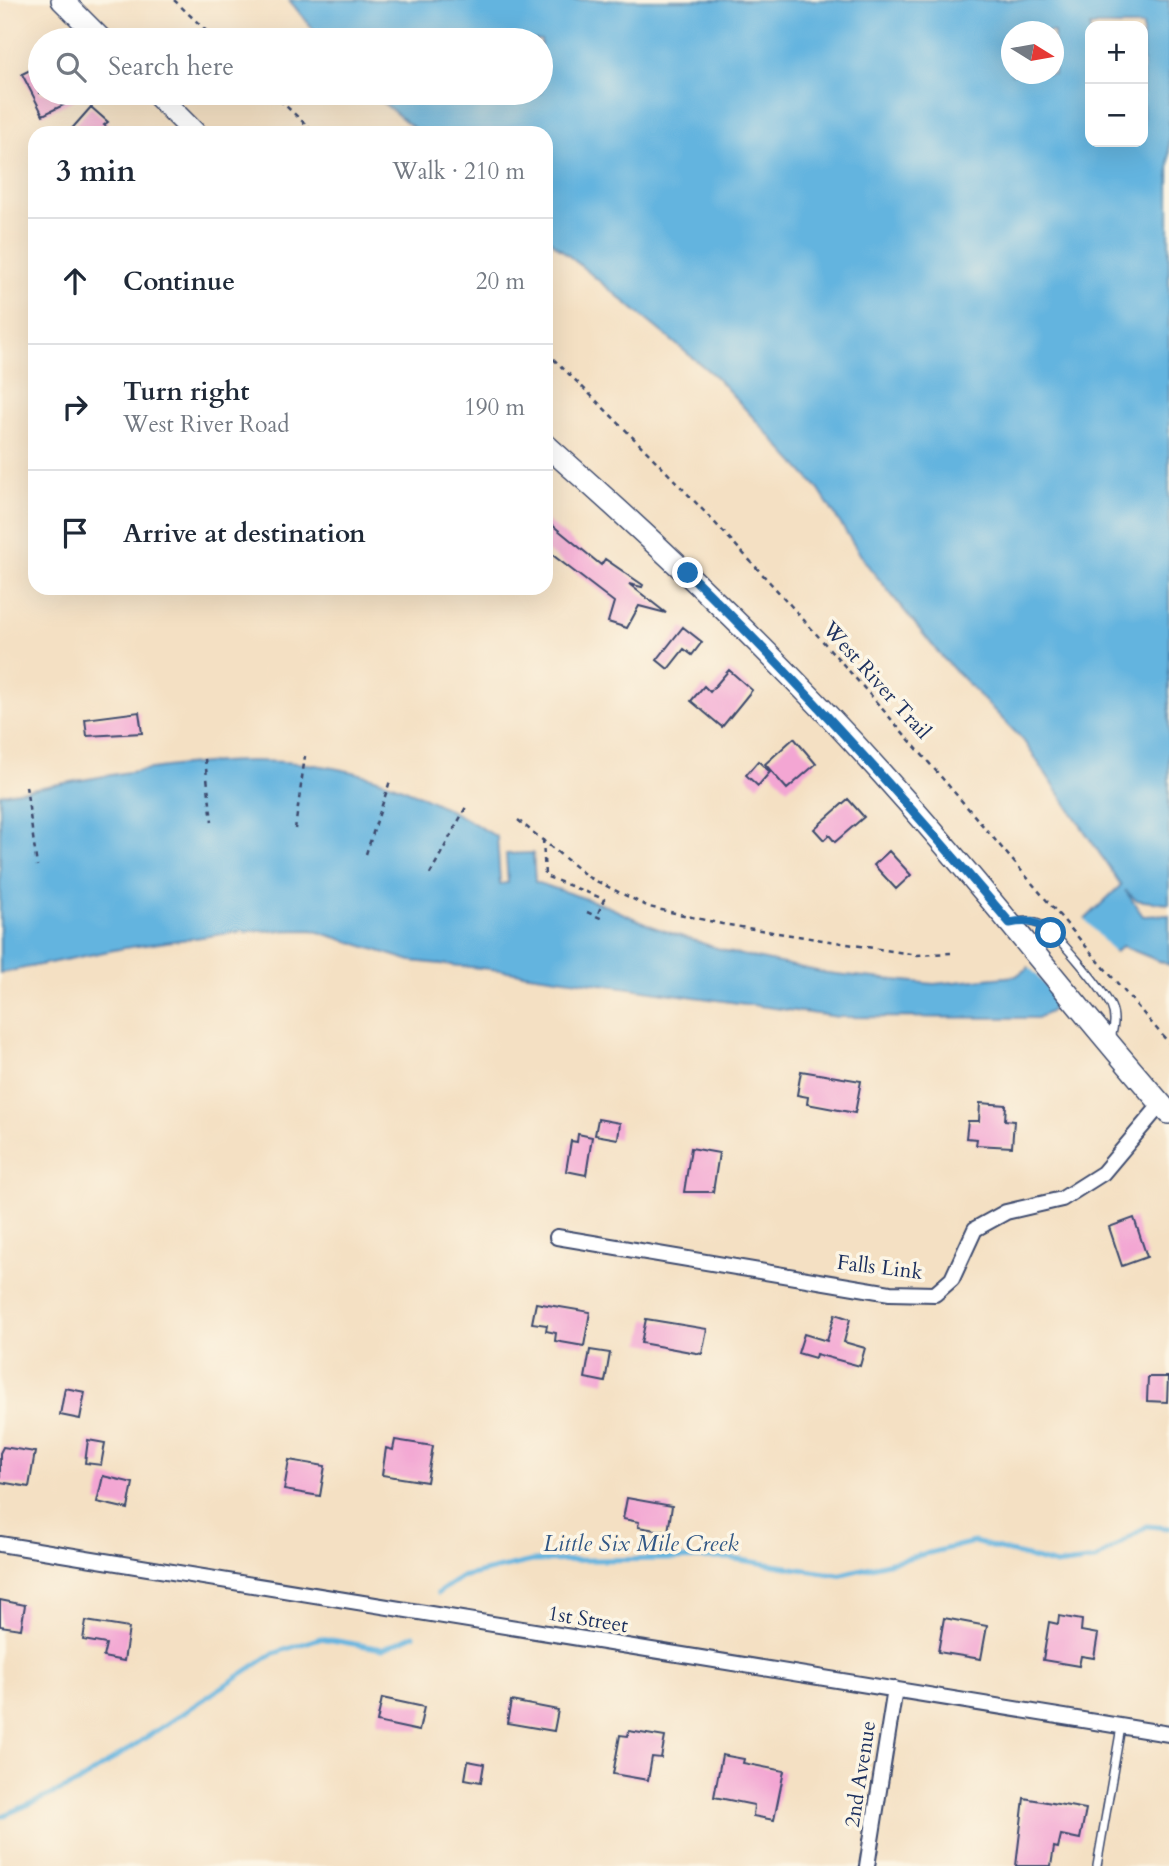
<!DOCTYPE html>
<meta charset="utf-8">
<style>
:root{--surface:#fff;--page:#f6f6f7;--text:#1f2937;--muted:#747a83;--line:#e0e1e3}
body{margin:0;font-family:Cardo,serif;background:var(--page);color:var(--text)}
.controls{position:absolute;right:21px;top:21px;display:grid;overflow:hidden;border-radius:14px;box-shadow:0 7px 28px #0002}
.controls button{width:63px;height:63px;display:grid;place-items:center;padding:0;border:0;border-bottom:2px solid var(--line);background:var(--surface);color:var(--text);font:35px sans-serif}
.compass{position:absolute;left:1001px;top:21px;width:63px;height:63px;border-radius:50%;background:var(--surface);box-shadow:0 7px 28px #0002;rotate:101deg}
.stop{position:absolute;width:21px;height:21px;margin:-16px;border:5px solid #1f6fb2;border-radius:50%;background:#fff}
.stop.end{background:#1f6fb2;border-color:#fff;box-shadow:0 2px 7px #0008}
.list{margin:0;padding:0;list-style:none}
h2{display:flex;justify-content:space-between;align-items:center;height:91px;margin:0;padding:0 28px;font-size:30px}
h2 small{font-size:23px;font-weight:400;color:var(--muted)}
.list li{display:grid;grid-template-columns:46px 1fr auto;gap:21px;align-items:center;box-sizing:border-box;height:126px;padding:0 28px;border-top:2px solid var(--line)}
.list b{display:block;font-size:26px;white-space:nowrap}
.list p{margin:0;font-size:23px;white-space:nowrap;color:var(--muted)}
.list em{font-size:23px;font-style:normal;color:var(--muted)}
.icon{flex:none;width:38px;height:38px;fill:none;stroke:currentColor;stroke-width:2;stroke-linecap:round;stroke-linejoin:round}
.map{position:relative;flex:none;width:1169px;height:1866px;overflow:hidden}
.search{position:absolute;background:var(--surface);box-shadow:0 7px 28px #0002;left:28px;top:28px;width:525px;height:77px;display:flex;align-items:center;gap:18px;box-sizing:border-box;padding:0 24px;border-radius:38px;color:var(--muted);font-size:26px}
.panel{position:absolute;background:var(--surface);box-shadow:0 7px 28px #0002;left:28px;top:126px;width:525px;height:469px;border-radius:21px}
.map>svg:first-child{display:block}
.water{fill:#64b4df;stroke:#40729e;stroke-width:2;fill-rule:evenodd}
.pier{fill:#f4e0c3}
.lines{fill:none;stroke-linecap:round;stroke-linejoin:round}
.stream{stroke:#64b4df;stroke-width:5}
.building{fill:#f3a6d3}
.service-casing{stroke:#3c4a6d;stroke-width:10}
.minor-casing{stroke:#3c4a6d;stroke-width:18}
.secondary-casing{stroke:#3c4a6d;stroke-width:24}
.path{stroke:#3c4a6d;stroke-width:2.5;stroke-dasharray:5 5;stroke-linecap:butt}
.service{stroke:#fff;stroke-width:7}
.minor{stroke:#fff;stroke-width:14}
.secondary{stroke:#fff;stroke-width:21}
.route{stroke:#1f6fb2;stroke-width:9}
.labels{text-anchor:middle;stroke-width:7;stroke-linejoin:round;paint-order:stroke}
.street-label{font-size:21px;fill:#1b2f5e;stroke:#fcf5e5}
.water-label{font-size:23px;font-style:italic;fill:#315785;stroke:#fcf5e5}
</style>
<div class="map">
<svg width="1169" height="1866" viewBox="0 0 1169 1866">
<rect width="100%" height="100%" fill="#fcf5e5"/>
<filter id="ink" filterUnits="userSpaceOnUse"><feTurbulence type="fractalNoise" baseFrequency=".0143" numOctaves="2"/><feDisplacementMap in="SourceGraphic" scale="14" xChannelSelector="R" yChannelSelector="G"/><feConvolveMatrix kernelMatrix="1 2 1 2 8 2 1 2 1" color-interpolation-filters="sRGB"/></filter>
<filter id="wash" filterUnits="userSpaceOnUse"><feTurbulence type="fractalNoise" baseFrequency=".00686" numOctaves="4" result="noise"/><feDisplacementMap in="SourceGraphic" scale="28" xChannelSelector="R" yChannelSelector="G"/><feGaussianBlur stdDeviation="1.57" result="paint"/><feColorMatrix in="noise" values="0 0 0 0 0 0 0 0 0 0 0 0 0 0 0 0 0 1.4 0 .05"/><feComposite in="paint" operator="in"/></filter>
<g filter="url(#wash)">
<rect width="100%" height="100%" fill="#f4e0c3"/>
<path class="water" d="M289,0h880v904l-33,-4 -11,-10 18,26 26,-1v50l-47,-19 -72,66 -13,6 -199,-1 -338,-47 -89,-9 -99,-31 -68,1 -120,17 -124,25v-179c116,-18 236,-50 353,-22 51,12 99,38 144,65l3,47 8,-1 -2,-29 27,-1 2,29 67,22 54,24 76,25 94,20 108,11 82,-8 37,-26 68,-65 -98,-145 -82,-84 -76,-94 -48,-75 -101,-110 -170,-140v-104h-126l-49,-40h170v-53h-219zM1090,26h53v116h-53zM1012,32h42v42h-42z"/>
<path class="pier" d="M1083,917l34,39 -55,50 -35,-42 24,-17z"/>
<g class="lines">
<path class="stream" d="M438,1593l23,-16 71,-16 196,-3 110,17 136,-33 82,23 39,-5 52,-34 22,2
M0,1817l76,-33 196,-130 48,-16 63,11 31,-14"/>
</g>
<g id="blocks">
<path class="building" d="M40,65v28h48l-45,22 -21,-41z
M91,107l17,15 -4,3 9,8h-45z
M546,520l55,45 4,-6 38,26 -1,2 -13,-3 37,29 -27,-7 -12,22 -19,-6 6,-20 -68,-52z
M683,627l19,15 -10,13 -8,-6 -16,20 -11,-9z
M729,670l23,20 -30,37 -31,-26 13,-15 6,6z
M139,712l3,21 -55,3 -2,-17z
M794,738l22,26 -29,25 -22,-25z
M758,761l12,11 -12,14 -12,-11z
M848,799l16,18 -29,25 -6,-7 -5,5 -10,-11z
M889,851l22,24 -15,14 -22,-24z
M801,1071l60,10 -6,32 -48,-9 1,-7 -11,-2z
M980,1103l26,2 -1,15 9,1 -2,26 -36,-2 1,-6 -11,-1 2,-17h11z
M598,1119l22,4 -2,16 -23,-4z
M578,1134l14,3 -6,38 -20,-4 5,-30 6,1z
M691,1148l28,5 -6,39h-29z
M1134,1218l13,39 -25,9 -13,-39z
M536,1303l54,9 -6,34 -29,-5 1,-8 -10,-2 1,-6 -15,-2z
M835,1314l15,5 -6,23 21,6 -5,18 -44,-12 -1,4 -17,-5 6,-19 23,7z
M646,1319l61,10 -5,25 -61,-11z
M590,1350l20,3 -5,29 -20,-4z
M1148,1377h20l-1,25 -20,-1z
M65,1388l20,4 -5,27 -20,-4z
M88,1440l17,3 -4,22 -16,-2z
M395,1440l38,6 -6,36 -45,-7 4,-27 7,2z
M3,1447l32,5 -6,35 -29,-5v-29z
M289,1460l36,6 -5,30 -36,-6z
M103,1476l30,7 -5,26 -31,-7z
M627,1498l45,8 -4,26 -30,-5 1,-5 -16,-3z
M0,1600l25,5 -4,24 -21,-3z
M1059,1616l23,4 -1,11 17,3 -4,24 -13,-2 -2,10 -36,-6 6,-38 9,2z
M944,1618l43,8 -6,33 -43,-7z
M86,1621l43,7 -5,33 -21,-4 3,-13 -23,-4z
M382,1698l42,9 -5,24 -42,-9z
M511,1701l47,9 -4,21 -47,-8z
M629,1731l36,6 -4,21 -9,-1 -4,23 -35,-6 7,-39 8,1z
M722,1755l22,4 -1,4 41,8 -10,49 -21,-4 1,-11 -40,-8z
M468,1761l16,3 -3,18 -16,-3z
M1024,1798l62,11 -6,30 -19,-4 -3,13 -4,-1 -3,19h-35z"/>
</g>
</g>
<g filter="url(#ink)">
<use href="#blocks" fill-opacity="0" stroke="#3c4a6d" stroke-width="2"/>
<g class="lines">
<defs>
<path id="service" d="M1012,923c10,-2 18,-3 27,1 17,7 63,65 72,82 5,11 3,21 0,32
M1097,1866l24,-139"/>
<path id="minor" d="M557,1237l333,56 45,1 17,-15 23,-50 31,-17 56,-13 41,-26 58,-69
M0,1544l1169,190
M867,1866l28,-177"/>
<path id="secondary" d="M62,0l40,40
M155,93l40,40
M546,445c125,110 244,224 354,349 93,104 177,215 269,319"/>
</defs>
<use href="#service" class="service-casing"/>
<use href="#minor" class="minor-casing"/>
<use href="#secondary" class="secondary-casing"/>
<path class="path" d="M174,0l42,40
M272,93l43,40
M546,352c225,214 420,457 623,691
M205,759l7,63
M26,786l11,80
M518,820l70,57 61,30 73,17 195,31 34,-2
M295,829l10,-73
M543,839l2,37 59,23 -7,17
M366,854l25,-76
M430,874l36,-67
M587,912l18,8"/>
<use href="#service" class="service"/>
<use href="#minor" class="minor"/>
<use href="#secondary" class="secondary"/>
</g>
</g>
<g class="lines" filter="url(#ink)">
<path class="route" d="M688,573c114,111 219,229 322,350 16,-3 29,-2 41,10"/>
</g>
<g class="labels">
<g class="street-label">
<text transform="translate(877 680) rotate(48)" y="7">West River Trail</text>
<text transform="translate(880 1267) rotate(7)" y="7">Falls Link</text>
<text transform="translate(588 1619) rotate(9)" y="7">1st Street</text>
<text transform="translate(860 1774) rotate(-81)" y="7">2nd Avenue</text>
</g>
<g class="water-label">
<text x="641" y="1551">Little Six Mile Creek</text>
</g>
</g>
</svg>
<div class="controls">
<button>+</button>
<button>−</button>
</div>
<svg class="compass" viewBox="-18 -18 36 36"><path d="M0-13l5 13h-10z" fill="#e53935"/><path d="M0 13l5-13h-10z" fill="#747a83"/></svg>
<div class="stop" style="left:1051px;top:933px"></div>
<div class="stop end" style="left:688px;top:573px"></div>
<div class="search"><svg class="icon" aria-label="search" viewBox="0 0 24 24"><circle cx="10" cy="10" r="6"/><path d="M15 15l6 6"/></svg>Search here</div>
<section class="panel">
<h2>3 min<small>Walk · 210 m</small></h2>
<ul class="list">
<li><svg class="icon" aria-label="ahead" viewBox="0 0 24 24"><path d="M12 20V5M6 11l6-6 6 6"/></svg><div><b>Continue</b></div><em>20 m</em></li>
<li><svg class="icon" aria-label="right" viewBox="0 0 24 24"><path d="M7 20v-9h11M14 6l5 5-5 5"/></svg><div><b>Turn right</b><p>West River Road</p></div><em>190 m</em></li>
<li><svg class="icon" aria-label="arrive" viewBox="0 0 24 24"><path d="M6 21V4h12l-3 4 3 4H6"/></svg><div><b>Arrive at destination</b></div></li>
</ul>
</section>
</div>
